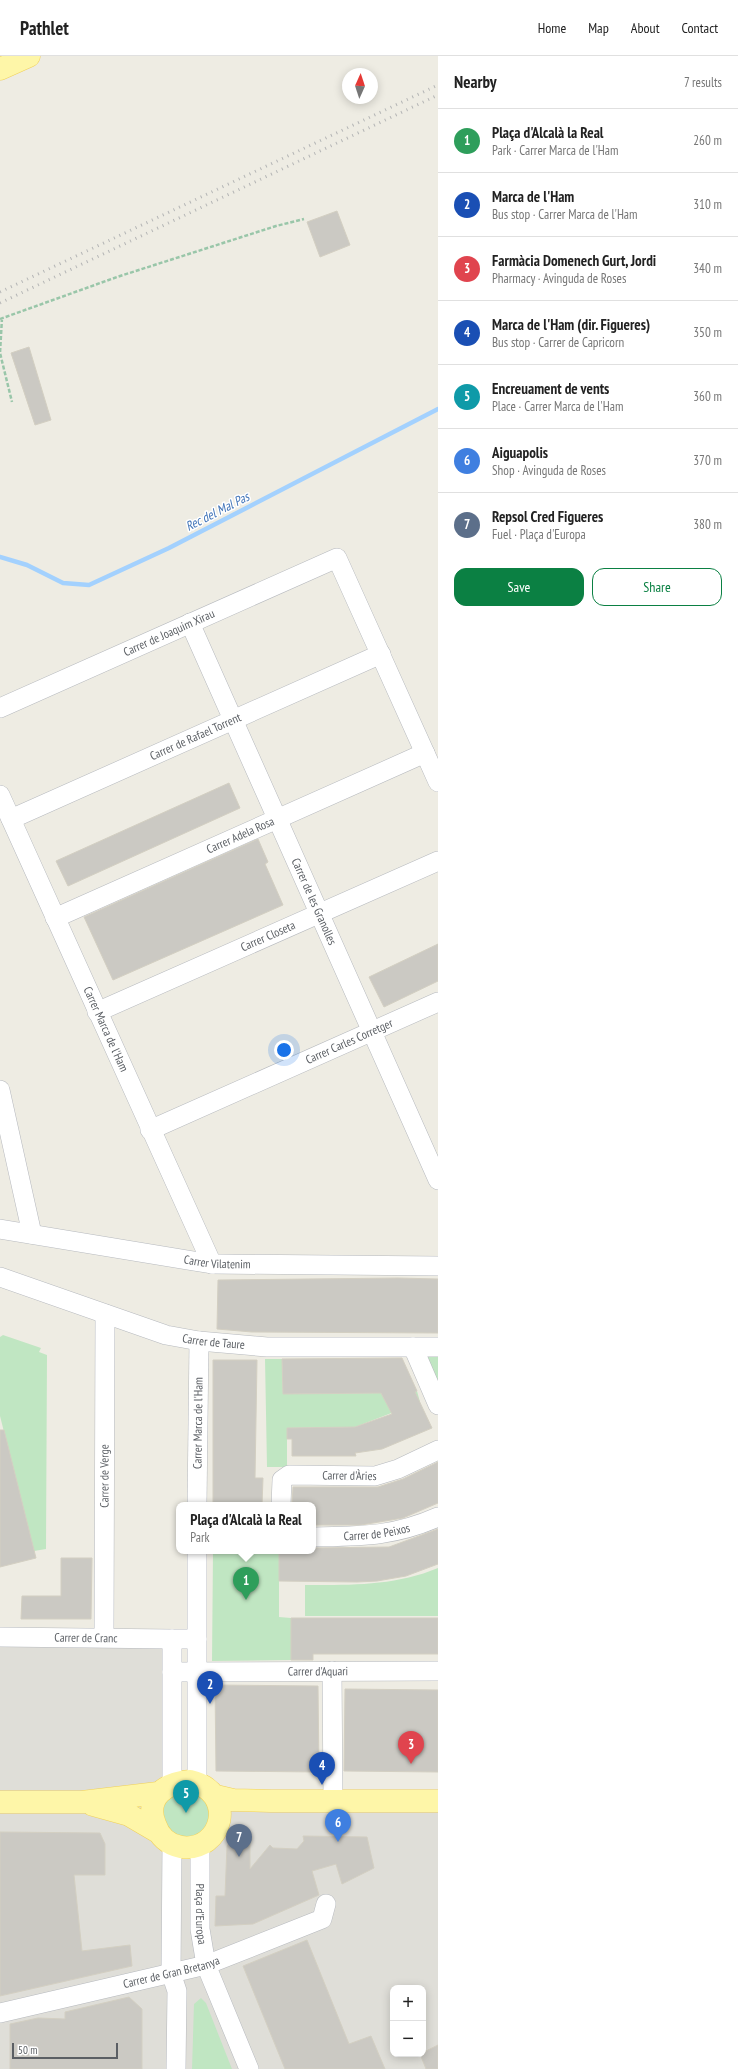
<!DOCTYPE html>
<meta charset="utf-8">
<style>
:root{--surface:#fff;--page:#f6f6f6;--text:#222;--muted:#767676;--line:#e0e0e0;--accent:#0b8043}
body{margin:0;font-family:"PT Sans Narrow",sans-serif;background:var(--page);color:var(--text)}
.controls{position:absolute;right:12px;bottom:12px;display:grid;overflow:hidden;border-radius:8px;box-shadow:0 2px 10px #0003}
.controls button{width:36px;height:36px;display:grid;place-items:center;padding:0;border:0;border-bottom:1px solid var(--line);background:var(--surface);color:var(--text);font:20px sans-serif}
.compass{position:absolute;left:342px;top:12px;width:36px;height:36px;border-radius:50%;background:var(--surface);box-shadow:0 2px 10px #0003;rotate:3deg}
.scale{position:absolute;left:12px;bottom:10px;width:106px;box-sizing:border-box;padding-left:4px;border:2px solid #5b5f64;border-top:0;font-size:11px;line-height:14px;white-space:nowrap;color:#5b5f64;-webkit-text-stroke:3px #fff;paint-order:stroke}
.you{position:absolute;left:284px;top:994px;width:14px;height:14px;margin:-10px;border:3px solid #fff;border-radius:50%;background:#1a73e8;box-shadow:0 0 0 6px #1a73e833}
.badge{display:grid;place-items:center;width:26px;height:26px;border-radius:50%;background:var(--accent);color:#fff;font-size:13px;font-weight:700}
.pin{position:absolute;translate:-50% -33px;filter:drop-shadow(0 1px 2px #0008)}
.pin::after{content:'';position:absolute;top:21px;width:14px;height:12px;background:inherit;clip-path:polygon(0 0,100% 0,50% 100%)}
.popup{position:absolute;left:176px;top:1446px;width:140px;height:52px;box-sizing:border-box;display:grid;place-content:center;border-radius:8px;background:var(--surface);filter:drop-shadow(0 1px 3px #0005);font-size:13px;white-space:nowrap;color:var(--muted)}
.popup b{font-size:15px;color:var(--text)}
.popup::after{content:'';position:absolute;left:50%;top:100%;margin-left:-8px;border:8px solid transparent;border-top-color:var(--surface)}
.list{margin:0;padding:0;list-style:none}
h2{display:flex;justify-content:space-between;align-items:center;height:52px;margin:0;padding:0 16px;font-size:17px}
h2 small{font-size:13px;font-weight:400;color:var(--muted)}
.list li{display:grid;grid-template-columns:26px 1fr auto;gap:12px;align-items:center;box-sizing:border-box;height:64px;padding:0 16px;border-top:1px solid var(--line)}
.list b{display:block;font-size:15px;white-space:nowrap}
.list p{margin:0;font-size:13px;white-space:nowrap;color:var(--muted)}
.list em{font-size:13px;font-style:normal;color:var(--muted)}
.actions{display:flex;gap:8px;padding:12px 16px}
.actions a{flex:1;padding:9px 0;border:1px solid var(--accent);border-radius:12px;text-align:center;font-size:14px;color:var(--accent)}
.actions .main{background:var(--accent);color:#fff}
.map{position:relative;flex:none;width:438px;height:2013px;overflow:hidden}
header{display:flex;align-items:center;gap:24px;box-sizing:border-box;height:56px;padding:0 20px;background:var(--surface);border-bottom:1px solid var(--line)}
header strong{font-size:19px}
nav{display:flex;gap:22px;margin-inline-start:auto;font-size:14px}
main{display:flex}
aside{flex:1;background:var(--surface)}
.map>svg:first-child{display:block}
.industrial{fill:#dfded8;fill-rule:evenodd}
.green{fill:#c0e6c2}
.lines{fill:none;stroke-linecap:round;stroke-linejoin:round}
.stream{stroke:#a3d1fe;stroke-width:4.5}
.building{fill:#cbc9c3;stroke:#d3cfc2}
.minor-casing{stroke:#b6b9be;stroke-width:20}
.major-casing{stroke:#f0d05a;stroke-width:23}
.path{stroke:#99c6a9;stroke-width:2.5;stroke-dasharray:4 2;stroke-linecap:butt}
.minor{stroke:#fff;stroke-width:19}
.major{stroke:#fef6a8;stroke-width:22}
.rail{stroke:#b4b5b5;stroke-width:3;stroke-dasharray:1 5;stroke-linecap:butt}
.labels{text-anchor:middle;stroke-width:3;stroke-linejoin:round;paint-order:stroke}
.street-label{font-size:12px;fill:#5b5f64;stroke:#fff}
.water-label{font-size:13px;font-style:italic;fill:#4275b9;stroke:#fff}
</style>
<header>
<strong>Pathlet</strong>
<nav><a>Home</a><a>Map</a><a>About</a><a>Contact</a></nav>
</header>
<main>
<div class="map">
<svg width="438" height="2013" viewBox="0 0 438 2013">
<rect width="100%" height="100%" fill="#eeece3"/>
<path class="industrial" d="M0,1580l173,2 1,164 264,-2v269h-438zM393,1932h30v66h-30z"/>
<path class="green" d="M3,1279l38,13 -2,4 8,3 -1,194 -12,2 -34,-135v-79z
M438,1299v29l-13,-28z
M265,1303h17l1,35 98,-1 6,11 30,-13 3,11 -65,25 -68,1v39h-20z
M213,1495h66v66l12,1v42l-79,1z
M438,1512v48h-133v-31c46,0 90,1 133,-17z
M177,1735l20,1 13,14 -2,19 -10,11 -22,1 -14,-17c1,-17 2,-18 15,-29z
M201,1942l5,5 26,66h-40l2,-65z"/>
<g class="lines">
<path class="stream" d="M0,501l27,8 36,18 26,2 80,-37 269,-139"/>
</g>
<path class="building" d="M337,155l13,34 -30,12 -13,-35z
M29,291l22,73 -16,5 -24,-72z
M229,727l11,25 -172,78 -12,-25z
M258,783l10,23 -3,2 18,41 -170,75 -29,-63z
M438,888v37l-54,26 -15,-30z
M398,1222l40,1v54l-186,-1 -35,-3 1,-49z
M402,1302l15,33 -2,1 17,36 -50,21 -27,4 1,3h-64v-17h-5v-11l68,-1 37,-13 -11,-21 -98,1 -1,-35z
M213,1304h44l-2,118h8l-1,27h-49z
M0,1374h4l32,128 -36,9z
M438,1406v41l-35,15 -42,7h-48v-20h-21l1,-18h85l25,-8z
M438,1473v35l-32,12 -29,5 -20,1 -78,-1v-30h34v-3l76,-1z
M61,1502h31l-1,61h-70l1,-23h39z
M291,1562h147v36h-125v6h-22z
M215,1629l103,1 1,86 -103,-1z
M345,1633l93,1v82l-94,-1z
M0,1776l100,1 5,11v31h-31l8,76 48,-6 2,21 -132,30z
M234,1780h16v33l20,-24 3,3 24,1 7,-8 -1,-5 64,1 7,31 -32,16 -6,-20 -24,7 7,24 -66,29 -38,2 1,-30h9l2,-50z
M307,1884l42,104 22,-8 14,33h-100l-42,-103z
M129,1941l13,12v60h-132v-45l28,-6 27,1v-7z
M438,1989v24h-12l-6,-15z"/>
<g class="lines">
<defs>
<g id="minor">
<path id="s1" d="M190,567l248,557"/>
<path id="s2" d="M0,652l337,-150 101,224"/>
<path id="s3" d="M0,739l212,469"/>
<path id="s4" d="M11,763l370,-165"/>
<path id="s5" d="M55,862l370,-165"/>
<path id="s6" d="M97,956l341,-151"/>
<path d="M0,1034l32,144"/>
<path id="s7" d="M150,1074l288,-128"/>
<path id="s8" d="M0,1173l212,35 226,2"/>
<path id="s9" d="M0,1221l166,58 33,6 68,6h171"/>
<path d="M413,1291l25,58"/>
<path id="s10" d="M197,1449l2,-164"/>
<path id="s11" d="M281,1449l1,-25 7,-5 86,1 23,-7 40,-19"/>
<path id="s12" d="M313,1481c47,-1 80,0 125,-20"/>
<path d="M197,1495v231"/>
<path id="s13" d="M0,1581l172,2"/>
<path id="s14" d="M104,1581l1,-323"/>
<path id="s15" d="M197,1583h-25v33l266,-1"/>
<path d="M332,1615l1,130"/>
<path d="M172,1728v-112"/>
<path d="M172,1788l-1,129 6,18 -1,78"/>
<path id="s16" d="M200,1789v84l6,36 43,104"/>
<path id="s17" d="M0,1957l206,-48 116,-46 4,-15"/>
</g>
<path id="major" d="M0,13l29,-13
M190,1725c48,11 33,72 -9,66 -13,-2 -22,-11 -26,-23 -11,-27 12,-42 35,-43z
M216,1740l17,4 38,1h167
M0,1746h82l76,-9
M93,1749l36,10 29,17"/>
</defs>
<use href="#minor" class="minor-casing"/>
<use href="#major" class="major-casing"/>
<path class="path" d="M2,262l-2,35 12,49
M0,263l117,-42 159,-51 28,-7"/>
<use href="#minor" class="minor"/>
<use href="#major" class="major"/>
<path class="rail" d="M0,236l438,-207
M0,247l438,-208"/>
</g>
<g class="labels">
<g class="street-label">
<text dy="4" stroke="none"><textPath href="#s2" startOffset="185">Carrer de Joaquim Xirau</textPath></text>
<text dy="4" stroke="none"><textPath href="#s4" startOffset="202">Carrer de Rafael Torrent</textPath></text>
<text dy="4" stroke="none"><textPath href="#s5" startOffset="203">Carrer Adela Rosa</textPath></text>
<text dy="4" stroke="none"><textPath href="#s1" startOffset="305">Carrer de les Granolles</textPath></text>
<text dy="4" stroke="none"><textPath href="#s6" startOffset="187">Carrer Closeta</textPath></text>
<text dy="4" stroke="none"><textPath href="#s3" startOffset="257">Carrer Marca de l'Ham</textPath></text>
<text dy="4" stroke="none"><textPath href="#s7" startOffset="218">Carrer Carles Corretger</textPath></text>
<text dy="4" stroke="none"><textPath href="#s8" startOffset="220">Carrer Vilatenim</textPath></text>
<text dy="4" stroke="none"><textPath href="#s9" startOffset="224">Carrer de Taure</textPath></text>
<text dy="4" stroke="none"><textPath href="#s10" startOffset="82">Carrer Marca de l'Ham</textPath></text>
<text dy="4" stroke="none"><textPath href="#s11" startOffset="94">Carrer d'Àries</textPath></text>
<text dy="4" stroke="none"><textPath href="#s14" startOffset="161">Carrer de Verge</textPath></text>
<text dy="4" stroke="none"><textPath href="#s12" startOffset="64">Carrer de Peixos</textPath></text>
<text dy="4" stroke="none"><textPath href="#s13" startOffset="86">Carrer de Cranc</textPath></text>
<text dy="4" stroke="none"><textPath href="#s15" startOffset="204">Carrer d'Aquari</textPath></text>
<text dy="4" stroke="none"><textPath href="#s16" startOffset="69">Plaça d'Europa</textPath></text>
<text dy="4" stroke="none"><textPath href="#s17" startOffset="176">Carrer de Gran Bretanya</textPath></text>
</g>
<g class="water-label">
<text transform="translate(217 455) rotate(-27)" y="5">Rec del Mal Pas</text>
</g>
</g>
</svg>
<div class="controls">
<button>+</button>
<button>−</button>
</div>
<svg class="compass" viewBox="-18 -18 36 36"><path d="M0-13l5 13h-10z" fill="#e53935"/><path d="M0 13l5-13h-10z" fill="#767676"/></svg>
<div class="scale">50 m</div>
<div class="you"></div>
<div class="pin badge" style="left:246px;top:1544px;background:#2e9e5b">1</div>
<div class="popup"><b>Plaça d'Alcalà la Real</b>Park</div>
<div class="pin badge" style="left:210px;top:1648px;background:#1a4fb4">2</div>
<div class="pin badge" style="left:411px;top:1708px;background:#e0444e">3</div>
<div class="pin badge" style="left:322px;top:1729px;background:#1a4fb4">4</div>
<div class="pin badge" style="left:186px;top:1757px;background:#0f9aa8">5</div>
<div class="pin badge" style="left:338px;top:1786px;background:#3f7fe0">6</div>
<div class="pin badge" style="left:239px;top:1801px;background:#5c6f8a">7</div>
</div>
<aside>
<h2>Nearby<small>7 results</small></h2>
<ul class="list">
<li><span class="badge" style="background:#2e9e5b">1</span><div><b>Plaça d'Alcalà la Real</b><p>Park · Carrer Marca de l'Ham</p></div><em>260 m</em></li>
<li><span class="badge" style="background:#1a4fb4">2</span><div><b>Marca de l'Ham</b><p>Bus stop · Carrer Marca de l'Ham</p></div><em>310 m</em></li>
<li><span class="badge" style="background:#e0444e">3</span><div><b>Farmàcia Domenech Gurt, Jordi</b><p>Pharmacy · Avinguda de Roses</p></div><em>340 m</em></li>
<li><span class="badge" style="background:#1a4fb4">4</span><div><b>Marca de l'Ham (dir. Figueres)</b><p>Bus stop · Carrer de Capricorn</p></div><em>350 m</em></li>
<li><span class="badge" style="background:#0f9aa8">5</span><div><b>Encreuament de vents</b><p>Place · Carrer Marca de l'Ham</p></div><em>360 m</em></li>
<li><span class="badge" style="background:#3f7fe0">6</span><div><b>Aiguapolis</b><p>Shop · Avinguda de Roses</p></div><em>370 m</em></li>
<li><span class="badge" style="background:#5c6f8a">7</span><div><b>Repsol Cred Figueres</b><p>Fuel · Plaça d'Europa</p></div><em>380 m</em></li>
</ul>
<div class="actions"><a class="main">Save</a><a>Share</a></div>
</aside>
</main>
